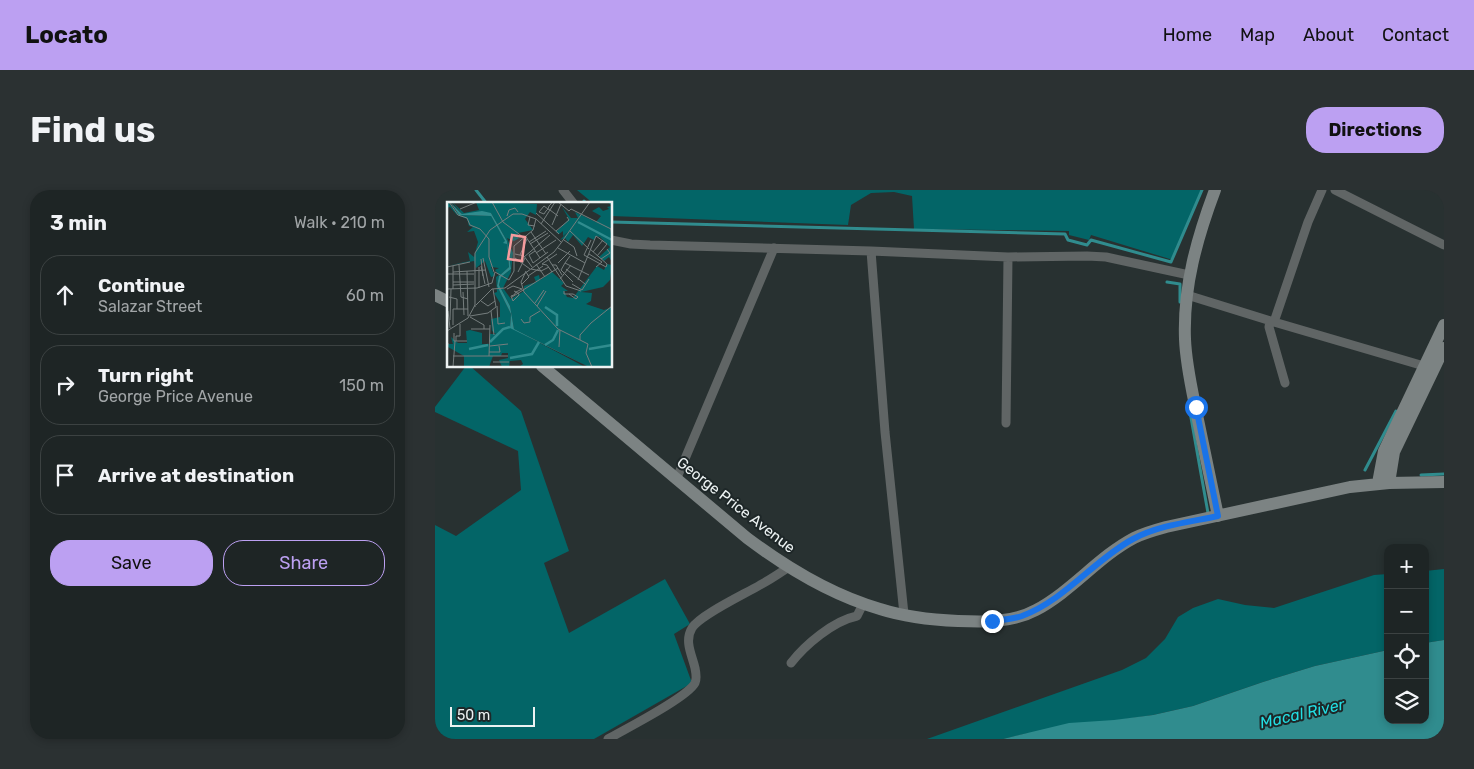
<!DOCTYPE html>
<meta charset="utf-8">
<style>
:root{--surface:#1e2525;--page:#2b3132;--text:#f1f3f6;--muted:#a1a5a7;--line:#3c4242;--accent:#bca0f2}
body{margin:0;font-family:Rubik,sans-serif;background:var(--page);color:var(--text)}
.controls{position:absolute;right:15px;bottom:15px;display:grid;overflow:hidden;border-radius:10px;box-shadow:0 2px 8px #0003}
.controls button{width:45px;height:45px;display:grid;place-items:center;padding:0;border:0;border-bottom:1px solid var(--line);background:var(--surface);color:var(--text);font:25px sans-serif}
.scale{position:absolute;left:15px;bottom:12px;width:85px;box-sizing:border-box;padding-left:5px;border:2px solid #ecf2f2;border-top:0;font-size:14px;line-height:18px;white-space:nowrap;color:#ecf2f2;-webkit-text-stroke:4px #1e2728;paint-order:stroke}
.stop{position:absolute;width:15px;height:15px;margin:-11px;border:4px solid #1a73e8;border-radius:50%;background:#fff}
.stop.end{background:#1a73e8;border-color:#fff;box-shadow:0 1px 5px #0008}
.list{margin:0;padding:0;list-style:none}
h2{display:flex;justify-content:space-between;align-items:center;height:65px;margin:0;padding:0 20px;font-size:21px}
h2 small{font-size:16px;font-weight:400;color:var(--muted)}
.list li{display:grid;grid-template-columns:32px 1fr auto;gap:15px;align-items:center;box-sizing:border-box;height:80px;margin:0 10px 10px;padding:0 10px;border:1px solid var(--line);border-radius:20px}
.list b{display:block;font-size:19px;white-space:nowrap}
.list p{margin:0;font-size:16px;white-space:nowrap;color:var(--muted)}
.list em{font-size:16px;font-style:normal;color:var(--muted)}
.actions{display:flex;gap:10px;padding:15px 20px}
.actions a{flex:1;padding:11px 0;border:1px solid var(--accent);border-radius:20px;text-align:center;font-size:18px;color:var(--accent)}
.actions .main{background:var(--accent);color:#111}
.icon{flex:none;width:28px;height:28px;fill:none;stroke:currentColor;stroke-width:2;stroke-linecap:round;stroke-linejoin:round}
.map{position:relative;flex:none;width:1009px;height:549px;overflow:hidden;border-radius:20px}
header{display:flex;align-items:center;gap:30px;box-sizing:border-box;height:70px;padding:0 25px;background:var(--accent);color:#111}
header strong{font-size:24px}
nav{display:flex;gap:28px;margin-inline-start:auto;font-size:18px}
.intro{display:flex;align-items:center;justify-content:space-between;box-sizing:border-box;height:120px;padding:0 30px}
h1{margin:0;font-size:35px}
.button{padding:12px 22px;border-radius:20px;background:var(--accent);color:#111;font-size:18px;font-weight:700}
main{display:flex;gap:30px;padding:0 30px}
aside{flex:1;background:var(--surface);border-radius:20px;box-shadow:0 2px 8px #0003}
.map>svg:first-child{display:block}
.green{fill:#036567}
.water{fill:#308c8e}
.lines{fill:none;stroke-linecap:round;stroke-linejoin:round}
.stream{stroke:#308c8e;stroke-width:3}
.street{stroke:#606565;stroke-width:9}
.secondary{stroke:#7c8383;stroke-width:12}
.route{stroke:#1a73e8;stroke-width:6}
.labels{text-anchor:middle;stroke-width:4;stroke-linejoin:round;paint-order:stroke}
.street-label{font-size:15px;fill:#ecf2f2;stroke:#1e2728}
.water-label{font-size:16px;font-style:italic;fill:#22dee3;stroke:#1e2728}
.inset-river{fill:none;stroke:#308c8e;stroke-width:2.5}
.inset-road{fill:none;stroke:#767e7e;stroke-width:1}
.view{fill:#f59b9d;fill-opacity:0.15;stroke:#f59b9d;stroke-width:2.5}
.inset-edge{fill:none;stroke:#ecf2f2;stroke-width:2.5}
</style>
<header>
<strong>Locato</strong>
<nav><a>Home</a><a>Map</a><a>About</a><a>Contact</a></nav>
</header>
<div class="intro"><h1>Find us</h1><a class="button">Directions</a></div>
<main>
<aside>
<h2>3 min<small>Walk · 210 m</small></h2>
<ul class="list">
<li><svg class="icon" aria-label="ahead" viewBox="0 0 24 24"><path d="M12 20V5M6 11l6-6 6 6"/></svg><div><b>Continue</b><p>Salazar Street</p></div><em>60 m</em></li>
<li><svg class="icon" aria-label="right" viewBox="0 0 24 24"><path d="M7 20v-9h11M14 6l5 5-5 5"/></svg><div><b>Turn right</b><p>George Price Avenue</p></div><em>150 m</em></li>
<li><svg class="icon" aria-label="arrive" viewBox="0 0 24 24"><path d="M6 21V4h12l-3 4 3 4H6"/></svg><div><b>Arrive at destination</b></div></li>
</ul>
<div class="actions"><a class="main">Save</a><a>Share</a></div>
</aside>
<div class="map">
<svg width="1009" height="549" viewBox="0 0 1009 549">
<rect width="100%" height="100%" fill="#283131"/>
<path class="green" d="M142,0h624l-28,70 -82,-25 -2,5 -20,-5v-4l-155,-2 -2,-33 -18,-4 -23,1 -20,12 -3,20 -237,-9v-12h-17z
M31,176h4l51,45 48,140 -25,12 25,70 96,-54 25,45 -16,10 18,49 -98,56h-159v-214l21,11 65,-46 -3,-39 -83,-39v-5z
M1009,379v71l-19,3v-72z
M953,384v76l-73,16 -52,16 -70,24 -40,9 -129,19 -21,5h-76l195,-69 24,-12 19,-19 13,-22 15,-9 25,-9 27,6 29,3 100,-33z"/>
<path class="water" d="M1009,450v99h-441l66,-16 45,-3 39,-5 40,-9 70,-24 52,-16 73,-16v70h37v-77z"/>
<g class="lines">
<path class="stream" d="M41,0l11,14
M149,11l3,3
M176,32l454,12 3,6 19,5 4,-5 80,22 31,-72
M732,92l13,2v18
M755,222l18,101
M930,280l31,-59
M986,285l23,-1"/>
<path class="street" d="M128,0l11,14
M900,0l109,55
M176,50l20,4 19,1 221,6 137,6 79,-1 19,1 83,18
M436,61l14,181 19,182
M752,105l87,27 150,44
M835,131l-1,6 16,56
M839,132l34,-100 14,-32
M571,233l2,-166
M241,290l98,-232
M356,473c14,-18 42,-42 66,-47l6,-12
M173,549c17,-10 79,-41 87,-56 2,-4 1,-10 0,-15 -3,-13 -11,-27 -3,-40 8,-13 53,-34 68,-43 10,-5 20,-12 29,-18"/>
<path class="secondary" d="M780,0c-18,48 -32,97 -30,149 1,26 7,51 12,76 7,33 14,67 21,101
M0,105l14,7
M107,176l205,172c40,30 84,57 133,71 22,7 54,11 78,12 26,1 54,2 78,-11 36,-19 62,-53 98,-72 10,-5 21,-8 32,-11l184,-40 39,-4 55,-1
M943,293l6,-32 60,-126
M954,293l5,-31 50,-104"/>
</g>
<g class="lines">
<path class="route" d="M557,431c10,-1 21,-2 30,-5 43,-16 72,-56 111,-77 26,-14 57,-17 85,-23l-22,-109"/>
</g>
<g class="labels">
<g class="street-label">
<text transform="translate(301 315) rotate(38)" y="5">George Price Avenue</text>
</g>
<g class="water-label">
<text transform="translate(867 523) rotate(-13)" y="6">Macal River</text>
</g>
</g>
<g transform="translate(12 12)">
<rect width="165" height="165" fill="#283131"/>
<path d="M1,0l11,13 32,1 16,28 2,23 -10,9 -2,10 14,28 -1,13 75,40h-66l4,-3 -2,-4 -11,1 -1,6h-7l-3,-7 9,-2v-5h-6l-1,3h-8l-4,11h-25v-11l-16,-9 -1,-3h6l-2,-7 7,6h9l-1,-12 4,-1 12,3v11h8v-10h6l-4,-3 -1,-12 9,-2v-14l-6,-10 3,-1 -1,-15 3,-2 -4,-5 4,-2 -8,-1 4,9 -4,1 -6,-16 -9,7 -2,-7 -27,5 23,-5 -2,-9 6,5 4,-15 -4,-11 -7,1 6,-5 -4,-1 -2,-7 -10,-4 -7,-8 -3,1zM5,0l12,11 15,-3 -3,-8 61,2 -1,11 -6,-3 -5,7 8,11 -15,3v5l3,-1 -7,4 -7,-3 6,15 -1,9 -1,10 -8,16 8,11 13,-8v-5l12,-4 -2,-5 5,-2 1,5 12,-8 12,11 -3,3 7,5h-4l3,6 6,1 24,-32 7,4 3,-6 5,1 -2,15 -7,7 -22,5 11,1 -1,8 -5,3 18,6 8,-3v60h-23l-75,-38 -4,-23 -11,-21 2,-8 10,-8 -4,-28 -16,-28 -29,1zM162,1h3v59l-3,-5 -5,4 -5,-4 11,-10 -10,-10 -4,-1 -2,4 -6,-3 -6,9 -9,-11 -5,7 -3,-4 -5,2 8,-8 -5,4v-5l-4,3 -3,-2 13,-13 -7,-12 9,11h7l-3,-6 21,10 5,-6 -9,-5 7,-4 4,4 6,-2 -2,-2 4,-1z" fill="#036567"/>
<path d="M3,0l12,12 20,-3 9,2 16,28 4,28 -10,8 -2,8 11,21 4,23 75,38 -79,-39 1,-14 -14,-28 2,-10 10,-9 -2,-23 -4,-1 2,-2 -14,-25 -32,-1z" fill="#308c8e"/>
<path class="inset-river" d="M131,20l34,18M98,105l12,8v11M43,140l13,-13 7,-2M98,143l8,-5 5,-10M22,147l19,-4M142,147l23,-4M63,156l22,-4 7,-12"/>
<path class="inset-road" d="M2,0l9,13 9,3 3,7 10,4 9,10v18l5,15M45,0l11,20 20,15M105,0l-1,2 -2,2 -1,3 -2,2 -2,3 -5,-2 5,-6 4,3 2,1 8,6M111,0l11,9 2,-2 40,20 1,9M13,7l17,-7M89,11l23,21M60,14l2,-6 6,-2 3,4M83,15l-2,8 7,1M94,22l14,-22M105,23l9,-21M109,29l13,-11 -2,-3M123,29l19,18M84,30l15,22M79,35l14,21M117,38l10,7 3,9M144,38l-7,15 22,12M82,40l17,-11M114,41l29,-41M83,42l18,-11M111,46l27,15M143,47l17,15 -1,3M146,50l10,-12M89,51l20,-13M68,52l9,2 8,11M142,52l13,8 -6,5M73,53l7,-16M123,54l-5,7 24,12M77,55l26,-22M100,55l19,29 15,5M36,56l6,29M68,56l15,11M34,57l2,17M154,57l9,-6 -3,-4M86,61l15,-11M86,61l-4,-8 6,-4M111,61l12,-12M118,61l-4,7 12,12M89,62l9,13M12,63l2,32 7,2M105,63h4l6,10M6,64v23M34,64l4,18M0,65l23,-5M32,65v21M84,67l10,2 8,-4M119,67l19,15M20,69l1,45M79,69l-5,11 3,10 34,37 30,15 -2,9 6,14M6,70l33,-2M71,70l7,-14M105,70l-5,-7 -5,-1 15,-10M0,72h27M81,74l15,-10M113,77l11,-14M131,78l18,-44 11,8 -10,12M6,80h21M45,81l3,-11 14,8 5,-9v-25l19,-16 3,-11M75,82l7,-7 -3,-5M125,82l10,6 7,-11M6,83l21,-1M0,87l30,-1 15,-5M60,87l6,-3 9,3M67,89l2,1 3,2v1l-6,6 -2,-5 3,-1 2,-3 6,-3M117,89v3h9l5,3 -2,2 -7,-5M16,90l1,23M2,95l8,2v10M65,95l46,-29M34,99l7,5 7,-5M88,101l9,-13M29,103l16,-16 13,-1 49,-36 7,-9M50,104l1,18 7,-1M90,104l9,-15M28,105v-54l15,-23 23,-16h9l14,5 25,23M1,109l2,17M44,109l3,24M23,114l18,-3 8,-6 -3,-18M23,115l14,8v4M74,117l3,4 6,-1v-5l10,-6M3,118l1,-31M6,123v-16h15M24,127h19M0,129l21,-13 7,-13M7,131v8h13M133,138v-5l11,-12 21,-17M9,139v-5h4v-12M43,144l18,-2M112,145l1,-17M42,150h11l-1,-6M6,154h55M42,154l1,-31M0,157l1,-16M46,160h16M6,165l2,-26"/>
<path class="view" d="M65,33l13,2 -3,24 -14,-2z"/>
<rect width="165" height="165" class="inset-edge"/>
</g>
</svg>
<div class="controls">
<button>+</button>
<button>−</button>
<button><svg class="icon" aria-label="locate" viewBox="0 0 24 24"><circle cx="12" cy="12" r="6"/><path d="M12 2v4M12 18v4M2 12h4M18 12h4"/></svg></button>
<button><svg class="icon" aria-label="layers" viewBox="0 0 24 24"><path d="M12 4l9 5-9 5-9-5zM3 14l9 5 9-5"/></svg></button>
</div>
<div class="scale">50 m</div>
<div class="stop" style="left:761px;top:217px"></div>
<div class="stop end" style="left:557px;top:431px"></div>
</div>
</main>
